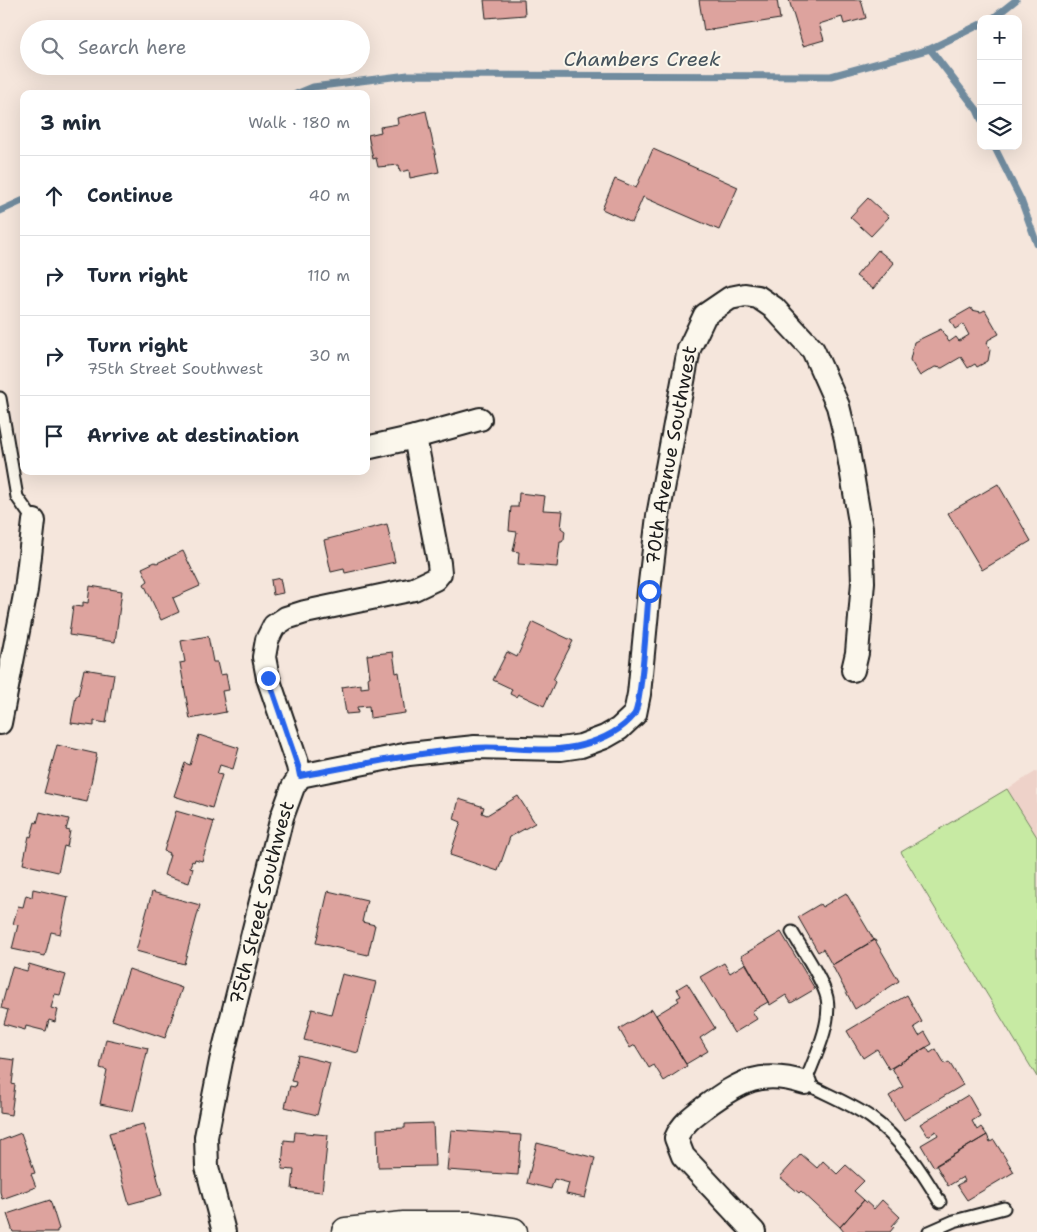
<!DOCTYPE html>
<meta charset="utf-8">
<style>
:root{--surface:#fff;--page:#f2f2f3;--text:#1f2937;--muted:#747a83;--line:#e0e1e3}
body{margin:0;font-family:"Shantell Sans",sans-serif;background:var(--page);color:var(--text)}
.controls{position:absolute;right:15px;top:15px;display:grid;overflow:hidden;border-radius:10px;box-shadow:0 5px 20px #0002}
.controls button{width:45px;height:45px;display:grid;place-items:center;padding:0;border:0;border-bottom:1px solid var(--line);background:var(--surface);color:var(--text);font:25px sans-serif}
.stop{position:absolute;width:15px;height:15px;margin:-11px;border:4px solid #2563eb;border-radius:50%;background:#fff}
.stop.end{background:#2563eb;border-color:#fff;box-shadow:0 1px 5px #0008}
.list{margin:0;padding:0;list-style:none}
h2{display:flex;justify-content:space-between;align-items:center;height:65px;margin:0;padding:0 20px;font-size:21px}
h2 small{font-size:16px;font-weight:400;color:var(--muted)}
.list li{display:grid;grid-template-columns:32px 1fr auto;gap:15px;align-items:center;box-sizing:border-box;height:80px;padding:0 20px;border-top:1px solid var(--line)}
.list b{display:block;font-size:19px;white-space:nowrap}
.list p{margin:0;font-size:16px;white-space:nowrap;color:var(--muted)}
.list em{font-size:16px;font-style:normal;color:var(--muted)}
.icon{flex:none;width:28px;height:28px;fill:none;stroke:currentColor;stroke-width:2;stroke-linecap:round;stroke-linejoin:round}
.map{position:relative;flex:none;width:1037px;height:1232px;overflow:hidden}
.search{position:absolute;background:var(--surface);box-shadow:0 5px 20px #0002;left:20px;top:20px;width:350px;height:55px;display:flex;align-items:center;gap:12px;box-sizing:border-box;padding:0 18px;border-radius:28px;color:var(--muted);font-size:19px}
.panel{position:absolute;background:var(--surface);box-shadow:0 5px 20px #0002;left:20px;top:90px;width:350px;height:385px;border-radius:10px}
.map>svg:first-child{display:block}
.built{fill:#eed2c9}
.green{fill:#c7eaa3;stroke:#728360}
.lines{fill:none;stroke-linecap:round;stroke-linejoin:round}
.stream{stroke:#718c9f;stroke-width:7}
.building{fill:#dda39e;stroke:#1c1c1c}
.service-casing{stroke:#1c1c1c;stroke-width:15}
.minor-casing{stroke:#1c1c1c;stroke-width:26}
.tertiary-casing{stroke:#1c1c1c;stroke-width:31}
.service{stroke:#fbf7ec;stroke-width:11}
.minor{stroke:#fbf7ec;stroke-width:22}
.tertiary{stroke:#fbf7ec;stroke-width:28}
.route{stroke:#2563eb;stroke-width:6}
.labels{text-anchor:middle;stroke-width:4;stroke-linejoin:round;paint-order:stroke}
.street-label{font-size:19px;fill:#1c1c1c;stroke:#fbf7ec}
.water-label{font-size:20px;font-style:italic;fill:#47545d;stroke:#fbf7ec}
</style>
<div class="map">
<svg width="1037" height="1232" viewBox="0 0 1037 1232">
<rect width="100%" height="100%" fill="#f5e6dc"/>
<filter id="ink" filterUnits="userSpaceOnUse"><feTurbulence type="fractalNoise" baseFrequency=".02" numOctaves="2"/><feDisplacementMap in="SourceGraphic" scale="10" xChannelSelector="R" yChannelSelector="G"/><feConvolveMatrix kernelMatrix="1 2 1 2 8 2 1 2 1" color-interpolation-filters="sRGB"/></filter>
<g filter="url(#ink)">
<path class="built" d="M1037,771v66l-30,-48z"/>
<path class="green" d="M1007,789l30,48v240l-136,-225z"/>
<g class="lines">
<path class="stream" d="M992,19l24,-19
M930,49l47,61 4,9
M296,94l17,-7 95,-12 423,1 99,-27 51,-25
M994,146l27,54 16,44
M0,211l24,-11"/>
</g>
<path class="building" d="M484,0h40l1,15 -39,3z
M699,0h78l3,19 -76,12z
M789,0h72l5,18 -22,6 -2,-7 -23,7 5,16 -21,6z
M426,111l13,61 -29,6 -1,-8 -9,2 -1,-7 -21,2 -2,-9 -3,1 -5,-24 13,-3 -1,-5 18,-3 -1,-6z
M653,149l85,38 -19,43 -76,-33 -11,26 -30,-14 13,-30 21,9z
M868,198l21,19 -18,19 -21,-19z
M878,250l16,13 -21,26 -17,-13z
M971,308l1,2 9,2 4,-2 14,24 -11,6 -1,5 3,5 -2,11 -11,6 -2,-3 -7,4 -7,-11 -19,11 -7,-1 -15,9 -10,-16 4,-18 27,-13 8,13 7,-5 3,4 10,-6 -6,-11 -8,5 -5,-9z
M998,484l33,57 -49,29 -34,-57z
M519,493l26,3 -2,14 20,1 -2,17 4,3 -1,8 -2,3h-2l-3,25 -39,-3 1,-12 -6,-1 4,-19 -8,-1 2,-24h7z
M387,524l8,38 -50,11 -1,-4 -13,3 -7,-32z
M183,551l17,35 -27,12 6,14 -18,8 -17,-36 4,-3 -6,-13 13,-6 2,1z
M280,578l3,15 -10,2 -2,-15z
M90,586l32,5 -7,51 -46,-7 4,-29 10,1v-5l5,1z
M533,622l40,19 -20,39 2,2 -11,24 -26,-12 -2,3 -6,-3 2,-5 -19,-9 14,-28 10,5z
M208,636l5,26h4l3,13 6,-1 3,16 -7,1 4,21 -36,7 -10,-56 5,-1 -4,-21z
M393,652l3,21 3,-1 6,41 -35,5 -1,-12 -12,1 1,6 -12,1 -4,-27 19,-3v4l8,-1 -1,-10h2l-3,-22z
M84,669l30,5 -8,49 -12,-2v5l-23,-3 5,-27h2z
M199,735l40,13 -6,21 -13,-4 -3,9 5,1 -10,33 -38,-12 11,-33 5,2z
M57,745l40,9 -10,48 -43,-9z
M518,796l17,27 -25,14 -12,34 -48,-16 11,-33 -7,-3 5,-20 25,8 -2,6 5,2z
M176,811l38,11 -12,39 -7,-2 -1,3 -2,-1 -2,6 3,1 -4,15 -25,-8 6,-20h-2l1,-2 -5,-2z
M40,812l29,7 -3,11 4,1 -3,16 -3,-1 -6,26 -35,-8 6,-28 2,1 4,-15 2,1z
M33,889l35,8 -8,37 -9,-2 -6,24 -33,-7 6,-24 -5,-1 5,-18 5,1 3,-12 6,2z
M328,891l39,9 -5,22 13,3 -7,30 -52,-12z
M152,892l48,13 -16,59 -48,-13z
M846,893l28,47 -42,25 -9,-16 -5,3 -20,-35 22,-13 2,3z
M781,932l34,57 -24,14 -5,-8 -16,10 -29,-49z
M875,940l24,41 -44,28 -23,-44z
M724,963l6,10 16,-10 22,39 -16,9 5,8 -23,14 -34,-56z
M29,964l37,11 -6,20 -5,-1 -4,14 7,2 -3,12 -6,-2 -3,11 -20,-5 -1,4 -21,-6 4,-14 -7,-2 11,-41 15,4z
M129,969l53,19 -17,50 -53,-18z
M342,974l34,8 -18,71 -54,-13 8,-31 19,5z
M687,983l28,45 -15,10 8,13 -22,13 -30,-49 23,-14 -2,-3 4,-2 -4,-7z
M907,995l15,27 -8,5 5,9 6,-4 7,12 -43,25 -12,-20 -14,9 -16,-27z
M652,1009l35,57 -23,15 -10,-16 -5,3 -14,-23 -5,3 -11,-19z
M106,1039l42,9 -15,63 -33,-7 7,-34 -7,-2z
M926,1047l4,6 6,-4 9,15 4,-2 14,23 -59,35 -15,-24 14,-9 -11,-19z
M298,1055l32,8 -13,52 -32,-8 5,-21 5,1 1,-5 -5,-1z
M0,1058l15,2 -3,24 3,1 -4,30 -11,-2z
M968,1095l12,21 -8,5 5,9 4,-3 6,8 -53,32 -13,-22 17,-10 -2,-4 -8,5 -8,-12z
M433,1123l2,43 -57,1 -1,-38 28,-1v-4z
M143,1124l19,71 -33,9 -20,-71z
M451,1130l70,5 -3,40 -71,-5z
M295,1132l33,3 -6,57 -30,-3 2,-19 -12,-1 2,-29 10,1z
M21,1133l14,40 -4,1 5,13 -34,12 -2,-7v-51z
M987,1135l3,7 4,-2 20,32 -47,28 -10,-15 8,-4 -2,-4 -15,9 -12,-21z
M537,1143l58,15 -10,40 -19,-4 3,-11 -15,-4 -3,10 -24,-6z
M801,1154l16,14 6,-7 14,13 9,-9 18,16 -10,10 10,9 -24,27 -39,-36 -2,2 -19,-16z
M50,1200l9,29 -2,1v2h-44l-6,-18z
M864,1200l10,9 8,-9 18,17 -8,9 2,1 -4,5h-46l-4,-5z"/>
<g class="lines">
<defs>
<path id="service" d="M0,398l17,99 17,24
M792,932c10,17 31,48 35,66 5,26 -13,61 -22,85 21,11 46,21 65,34 31,22 51,53 70,85
M929,1232l25,-11 50,-13"/>
<g id="minor">
<path d="M366,448l49,-11 65,-18"/>
<path d="M0,723l26,-133 8,-69"/>
<path id="s1" d="M300,776l109,-22 66,-7 86,2 20,-3 24,-9 14,-8 16,-15 4,-20 10,-103 9,-75 31,-167 16,-34 25,-17 15,-3 13,2 16,11 39,42 25,56 8,33 15,89 2,54 -6,71 -4,17"/>
<path id="s2" d="M224,1232l-17,-65 -1,-30 15,-76 61,-244 11,-30 7,-11 -2,-10 -30,-88 -4,-21 3,-17 7,-14 12,-8 19,-6 109,-23 21,-10 5,-6 -1,-10 -24,-126"/>
<path d="M754,1232l-71,-76 -7,-18c6,-14 17,-22 29,-31 35,-26 57,-38 100,-24"/>
</g>
<path id="tertiary" d="M346,1232l58,-6h69l40,6"/>
</defs>
<use href="#service" class="service-casing"/>
<use href="#minor" class="minor-casing"/>
<use href="#tertiary" class="tertiary-casing"/>
<use href="#service" class="service"/>
<use href="#minor" class="minor"/>
<use href="#tertiary" class="tertiary"/>
</g>
</g>
<g class="lines" filter="url(#ink)">
<path class="route" d="M268,678l30,88 2,10c58,-11 114,-23 172,-28 36,-3 75,7 110,-3 19,-5 39,-14 52,-30 8,-10 13,-105 15,-124"/>
</g>
<g class="labels">
<g class="street-label">
<text dy="7" stroke="none"><textPath href="#s1" startOffset="609">70th Avenue Southwest</textPath></text>
<text dy="7" stroke="none"><textPath href="#s2" startOffset="338">75th Street Southwest</textPath></text>
</g>
<g class="water-label">
<text x="642" y="66">Chambers Creek</text>
</g>
</g>
</svg>
<div class="controls">
<button>+</button>
<button>−</button>
<button><svg class="icon" aria-label="layers" viewBox="0 0 24 24"><path d="M12 4l9 5-9 5-9-5zM3 14l9 5 9-5"/></svg></button>
</div>
<div class="stop" style="left:649px;top:591px"></div>
<div class="stop end" style="left:268px;top:678px"></div>
<div class="search"><svg class="icon" aria-label="search" viewBox="0 0 24 24"><circle cx="10" cy="10" r="6"/><path d="M15 15l6 6"/></svg>Search here</div>
<section class="panel">
<h2>3 min<small>Walk · 180 m</small></h2>
<ul class="list">
<li><svg class="icon" aria-label="ahead" viewBox="0 0 24 24"><path d="M12 20V5M6 11l6-6 6 6"/></svg><div><b>Continue</b></div><em>40 m</em></li>
<li><svg class="icon" aria-label="right" viewBox="0 0 24 24"><path d="M7 20v-9h11M14 6l5 5-5 5"/></svg><div><b>Turn right</b></div><em>110 m</em></li>
<li><svg class="icon" aria-label="right" viewBox="0 0 24 24"><path d="M7 20v-9h11M14 6l5 5-5 5"/></svg><div><b>Turn right</b><p>75th Street Southwest</p></div><em>30 m</em></li>
<li><svg class="icon" aria-label="arrive" viewBox="0 0 24 24"><path d="M6 21V4h12l-3 4 3 4H6"/></svg><div><b>Arrive at destination</b></div></li>
</ul>
</section>
</div>
